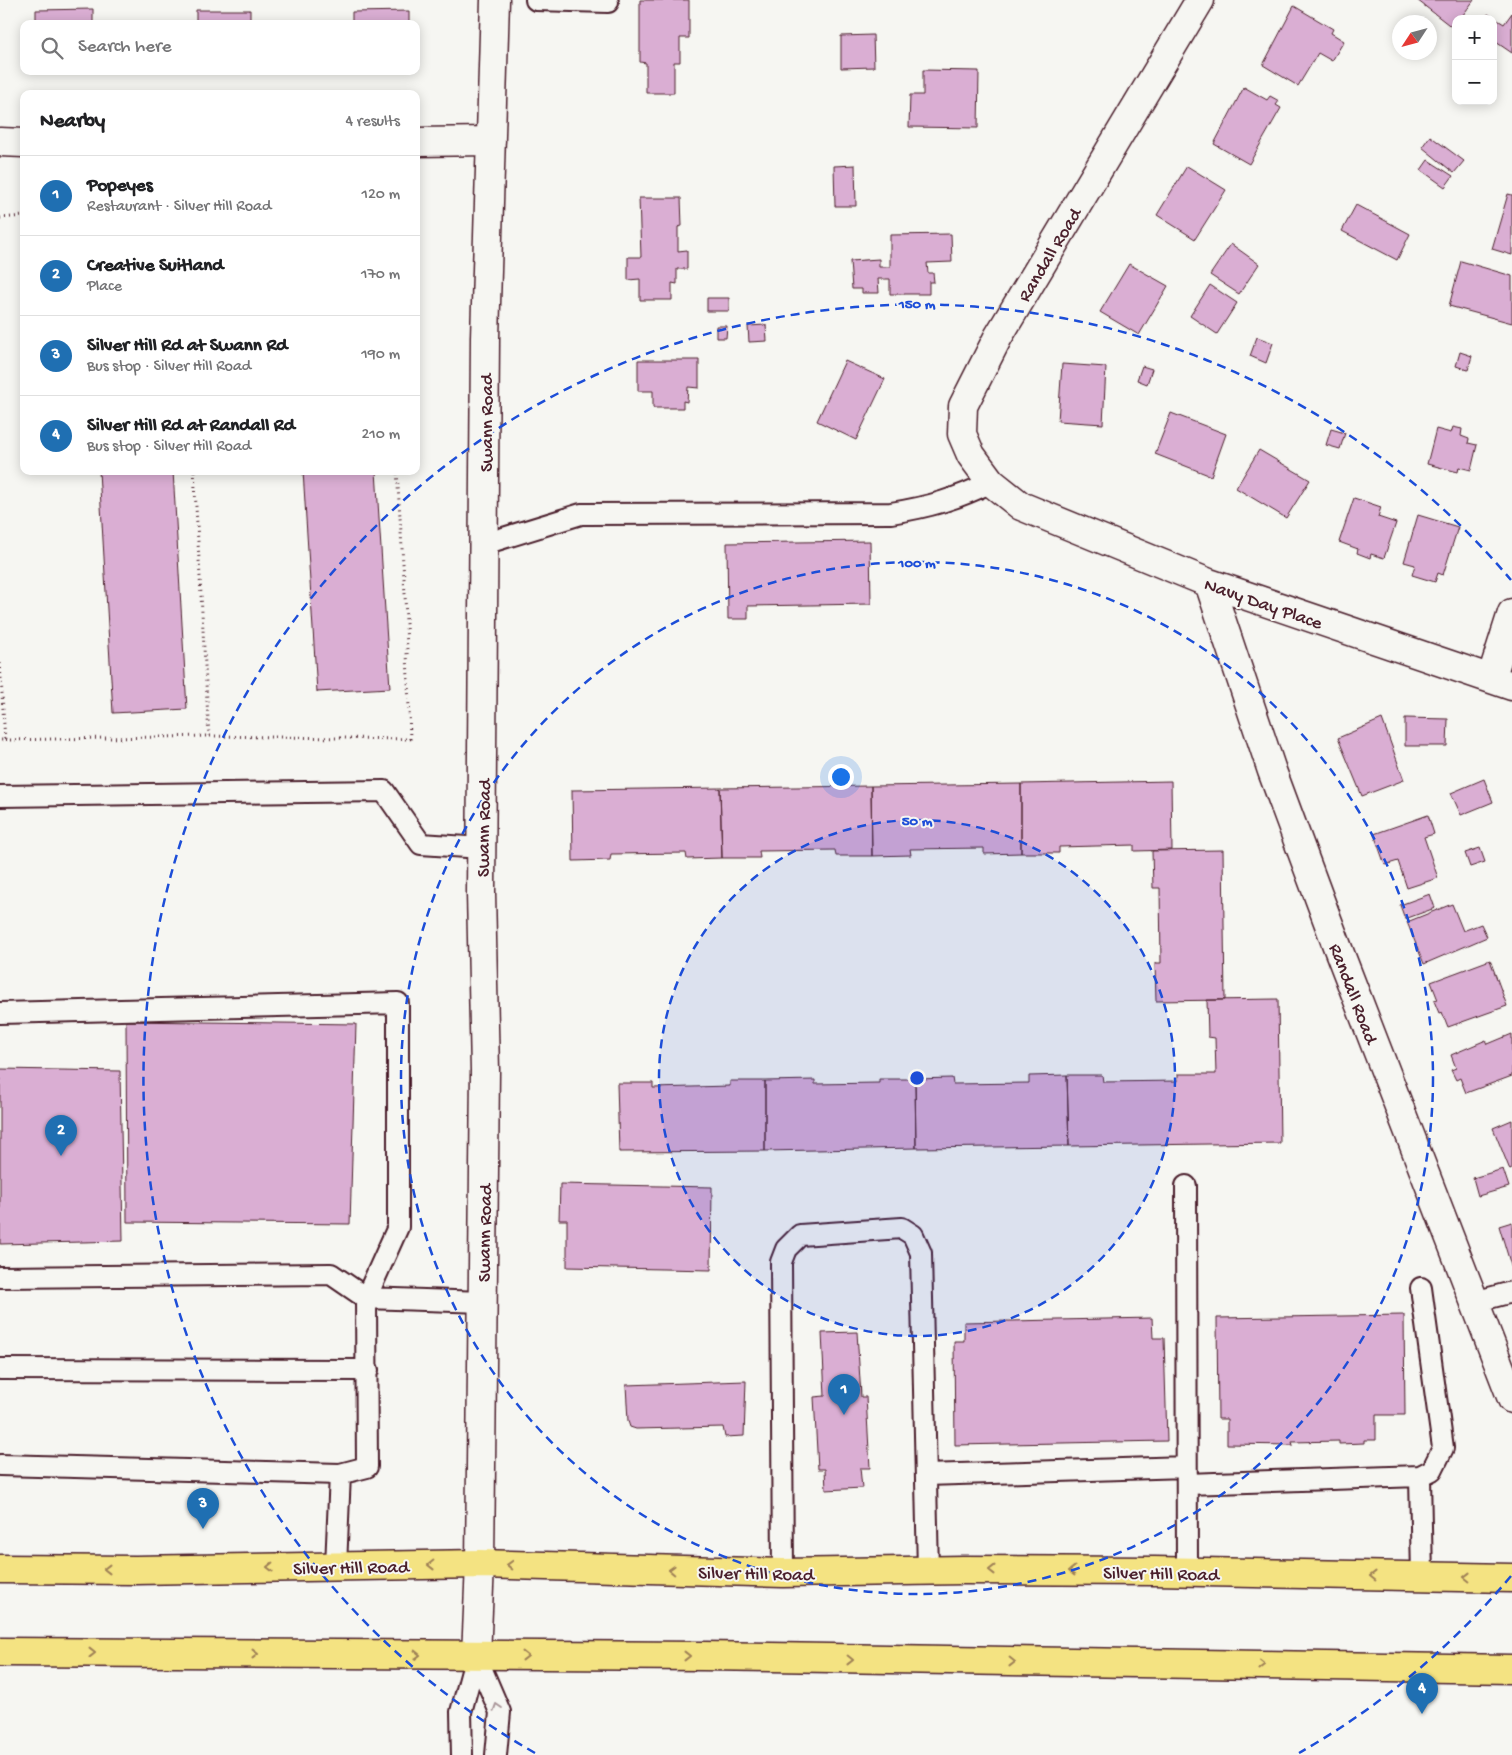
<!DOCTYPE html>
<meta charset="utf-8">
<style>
:root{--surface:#fff;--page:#f6f6f6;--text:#202124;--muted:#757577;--line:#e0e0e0;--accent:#1f6fb2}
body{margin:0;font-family:"Gochi Hand",sans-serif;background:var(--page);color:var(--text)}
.controls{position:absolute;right:15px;top:15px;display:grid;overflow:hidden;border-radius:10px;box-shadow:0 2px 12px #0003}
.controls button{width:45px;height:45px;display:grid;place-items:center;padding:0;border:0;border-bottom:1px solid var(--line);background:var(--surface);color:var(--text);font:25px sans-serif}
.compass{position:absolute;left:1392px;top:15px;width:45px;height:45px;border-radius:50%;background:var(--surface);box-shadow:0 2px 12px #0003;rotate:234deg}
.you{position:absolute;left:840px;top:776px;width:18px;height:18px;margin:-12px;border:4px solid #fff;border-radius:50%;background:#1a73e8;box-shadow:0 0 0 8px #1a73e833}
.badge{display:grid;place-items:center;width:32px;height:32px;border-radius:50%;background:var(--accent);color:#fff;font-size:16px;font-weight:700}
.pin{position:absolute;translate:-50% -41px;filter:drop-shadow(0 1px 2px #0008)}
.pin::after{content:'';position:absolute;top:26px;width:18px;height:15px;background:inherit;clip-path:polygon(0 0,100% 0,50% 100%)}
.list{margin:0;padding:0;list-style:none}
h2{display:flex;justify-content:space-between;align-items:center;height:65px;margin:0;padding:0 20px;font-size:21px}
h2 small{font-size:16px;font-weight:400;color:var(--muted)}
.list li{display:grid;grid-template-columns:32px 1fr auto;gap:15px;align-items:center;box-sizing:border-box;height:80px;padding:0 20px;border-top:1px solid var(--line)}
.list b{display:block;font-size:19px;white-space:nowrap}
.list p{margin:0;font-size:16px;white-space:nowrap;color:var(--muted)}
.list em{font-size:16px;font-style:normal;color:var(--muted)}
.icon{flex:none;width:28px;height:28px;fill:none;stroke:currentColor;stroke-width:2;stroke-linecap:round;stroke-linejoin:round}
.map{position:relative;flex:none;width:1512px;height:1755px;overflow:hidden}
.search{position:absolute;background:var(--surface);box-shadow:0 2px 12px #0003;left:20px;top:20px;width:400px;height:55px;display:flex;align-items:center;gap:12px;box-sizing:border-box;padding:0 18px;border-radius:10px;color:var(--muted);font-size:19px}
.panel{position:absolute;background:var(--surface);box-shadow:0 2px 12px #0003;left:20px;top:90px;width:400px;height:385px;border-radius:10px}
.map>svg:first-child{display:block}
.building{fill:#daaed3;stroke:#4a1f2b}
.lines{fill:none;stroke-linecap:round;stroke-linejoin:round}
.service-casing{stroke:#4a1f2b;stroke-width:24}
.minor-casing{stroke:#4a1f2b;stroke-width:31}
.primary-casing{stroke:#4a1f2b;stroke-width:31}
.path{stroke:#4a1f2b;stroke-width:3;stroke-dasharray:1 4;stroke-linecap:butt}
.service{stroke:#f6f6f2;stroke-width:20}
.minor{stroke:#f6f6f2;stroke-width:28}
.primary{stroke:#f4e382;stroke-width:28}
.oneway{stroke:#9f8156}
.oneway2{stroke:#a99598}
.ring{fill:none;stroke:#1d4ed8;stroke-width:2.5;stroke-dasharray:9 6}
.labels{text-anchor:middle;stroke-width:4;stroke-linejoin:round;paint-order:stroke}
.street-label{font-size:19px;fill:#4a1f2b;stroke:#f6f6f2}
.centre{fill:#1d4ed8;stroke:#f6f6f2;stroke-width:2.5}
.ring-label{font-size:15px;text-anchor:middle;font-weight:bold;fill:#1d4ed8;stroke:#f6f6f2;stroke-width:4;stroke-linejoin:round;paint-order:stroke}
</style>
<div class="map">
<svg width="1512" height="1755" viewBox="0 0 1512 1755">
<rect width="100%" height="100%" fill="#f6f6f2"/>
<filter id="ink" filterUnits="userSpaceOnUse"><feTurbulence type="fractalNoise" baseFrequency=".02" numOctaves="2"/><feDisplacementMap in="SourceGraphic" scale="10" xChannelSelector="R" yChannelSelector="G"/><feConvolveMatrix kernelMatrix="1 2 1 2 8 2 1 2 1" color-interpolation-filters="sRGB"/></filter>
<g filter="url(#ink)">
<path class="building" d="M640,0h49v38h-9v24h-6v31h-28v-30l-6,-1z
M1417,0h57l-14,19h-4l-3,9z
M1294,6l39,23 -2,4 13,8 -12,20 -14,-8 -20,33 -35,-21z
M93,9v15h-57v-14z
M196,10h54v14h-54z
M409,11v13h-57v-12z
M1512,13v40l-19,-13v-21h-8l3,-5 16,10z
M873,35l1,32 -33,1v-32z
M923,70l56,1 -1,57 -69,-1 1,-32h13z
M1244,87l23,13 3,-4 9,5 -3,4 5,3 -32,56 -35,-20z
M1430,136l34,25 -10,12 -32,-26z
M1428,160l25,16 -8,11 -24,-17z
M855,165l1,41h-21l-1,-40z
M1187,166l39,24 -31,49 -38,-24z
M1508,194l4,1v60l-20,-6z
M639,198h42l1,28 -4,1v24l9,-1v19h-10v15l-5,-1v17h-32v-21l-12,1v-23h13z
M1356,205l54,29 -13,26 -55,-29z
M951,234l1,28 -25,1 1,10h5l1,9h-5v12h-39v-15h-12l1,14h-17v-4h-10l-2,-28 29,-2v8h11v-32z
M1231,244l28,20 -20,30 -29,-19z
M1461,261l51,15v47l-63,-17z
M1129,264l39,22 -29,49 -39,-23z
M1210,285l27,18 -20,31 -27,-18z
M707,298h22v13h-22z
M766,325l1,16 -18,1 -1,-16z
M716,326h11l-1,12h-10z
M1257,337l16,6 -7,20 -16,-7z
M1460,352l12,4 -4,14 -12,-4z
M638,360h61v28l-11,-1 -1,15 -4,-1v7h-30v-17h-15z
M845,361l40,18 -29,61 -39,-19z
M1062,364l44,3 -3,57 -45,-3z
M1142,366l10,3 -5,15 -10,-4z
M1171,413l55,21 -15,42 -56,-22z
M1453,427l9,2 -1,7 8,3 -1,4 9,2 -6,25 -12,-3 -1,5 -31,-8 9,-35 15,4z
M1331,429l14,4 -5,16 -14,-4z
M1259,450l51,30 -24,38 -50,-30z
M99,471h74l14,238 -74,4z
M303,471h73l14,217 -73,4z
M1354,498l27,9 -3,10 18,6 -12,35 -13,-4 -1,4 -13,-5 1,-4 -19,-7z
M1418,515l40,12 -15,48 -5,-2 -3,9 -23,-7 3,-10 -11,-3z
M870,541l1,63 -123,2v13h-20l-1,-76z
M1405,718l43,1 -1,27h-42z
M1382,719l22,61 -42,16 -24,-58z
M1484,779l9,23 -32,13 -10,-22z
M1171,781l1,69 -38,1v-6l-75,2v6h-38v-69z
M1021,784v69l-37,1v-6l-74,1 1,6 -39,1 -1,-70z
M871,786l1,70h-36l-1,-6 -76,1 1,7h-38l-2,-70z
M720,788l2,70 -35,1 -1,-6 -75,1 -1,6 -37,1 -1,-71z
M1428,815l6,19 -10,3 14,41 -31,10 -9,-27 -13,4 -11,-31z
M1480,848l5,14 -15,5 -5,-14z
M1223,850l2,150 -69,1 -1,-38h6l-1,-75h-7l-1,-37z
M1430,894l5,14 -30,11 -5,-14z
M1452,904l11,27 18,-7 6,13 -63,27 -17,-42z
M1490,960l17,46 -59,21 -6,-15 -3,1 -5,-12 4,-1 -7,-18z
M1278,999l2,144 -211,3 -2,-71h35l1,7 75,-1v-7h38l-1,-36 -7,-1 -1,-37z
M126,1021l230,3 -6,200 -223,-2z
M1512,1034v42l-46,17 -6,-15 -4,2 -5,-10 5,-2 -5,-13 35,-15 2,4z
M0,1069l120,2 3,170 -123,3z
M1067,1075l2,71 -153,2 -1,-69 37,-1 1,6 76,-1v-7z
M879,1079h36l1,69 -151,3v-70l50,-1v4l64,-1z
M730,1081h35v70l-146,1 -2,-69h36v5l77,-2z
M1512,1120v49l-2,1 -17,-42z
M1503,1169l6,18 -31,9 -5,-18z
M560,1184l152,3 -1,83 -144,-3v-47h-8z
M1512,1222v47l-13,-43z
M1404,1315l1,100h-29v25h-12v3l-25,1v-3l-47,1 1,3 -66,-1v-25h-9l-1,-101z
M1152,1318l1,20h11l3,103 -212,4 -1,-104h10v-19z
M857,1332l4,65h5l4,71h-10l2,20 -36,2 -1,-21h-7l-4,-72 11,-1 -3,-63z
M746,1381l-2,55 -19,1 -2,-10 -87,2 -6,-2 -2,-6 -2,-36z"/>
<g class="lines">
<defs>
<path id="service" d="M536,0l72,2
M484,544l97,-30 310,-1c38,-6 66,-14 100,-31
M0,796l384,-5 37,53 61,4
M0,1013l398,-10v224l-32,71 1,169 -27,7 -340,-9
M1186,1186l1,385
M0,1277l331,-3 35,24 117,4
M1474,1302l38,-10
M0,1369l368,1
M926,1475l260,-8
M1420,1476l2,101
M1187,1484l233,-8 12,-6 11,-22 -22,-160
M336,1566l4,-92
M783,1573l-2,-311 5,-13 14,-14 102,-7 11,7 8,18 7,318
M476,1656l24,56 -4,43
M462,1755l-1,-43 15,-56"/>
<path id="minor" d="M1200,0l-202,337 -35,69 -1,28 9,21 20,27 30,24 188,77 303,103
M0,142l24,1
M416,142l75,-1
M1209,583l63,188 65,175 175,453
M1491,679l21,-66
M476,1656l4,-92 5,-493 -4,-178 4,-555 10,-338"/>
<path id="primary" d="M0,1569l136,1 344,-6 303,9 180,-3 192,1 357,7
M0,1652l703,4 809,13"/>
</defs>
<use href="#service" class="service-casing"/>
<use href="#minor" class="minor-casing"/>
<use href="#primary" class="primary-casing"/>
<path class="path" d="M0,218l24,-2
M194,471l15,265
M0,663l5,77h-5
M5,740l204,-4 201,3 -5,-145 -8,-123"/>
<use href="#service" class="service"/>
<use href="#minor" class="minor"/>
<use href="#primary" class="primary"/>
</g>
<defs><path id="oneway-chevron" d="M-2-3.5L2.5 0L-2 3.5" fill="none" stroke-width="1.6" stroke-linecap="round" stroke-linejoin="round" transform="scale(1.25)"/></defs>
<g class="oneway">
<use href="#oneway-chevron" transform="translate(431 1565) rotate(179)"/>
<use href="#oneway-chevron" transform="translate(510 1565) rotate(-178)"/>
<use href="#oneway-chevron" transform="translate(270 1567) rotate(179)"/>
<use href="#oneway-chevron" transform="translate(107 1569) rotate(-180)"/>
<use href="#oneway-chevron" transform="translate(672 1570) rotate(-178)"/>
<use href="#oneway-chevron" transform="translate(992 1570) rotate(-180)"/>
<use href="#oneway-chevron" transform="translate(1072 1571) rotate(-180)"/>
<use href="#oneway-chevron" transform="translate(1373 1576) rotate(-179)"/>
<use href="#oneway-chevron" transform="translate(1467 1577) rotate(-179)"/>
<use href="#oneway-chevron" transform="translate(92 1653)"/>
<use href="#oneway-chevron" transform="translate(255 1654)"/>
<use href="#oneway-chevron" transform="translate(417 1655) rotate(1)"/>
<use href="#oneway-chevron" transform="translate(525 1656)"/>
<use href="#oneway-chevron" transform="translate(687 1656)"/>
<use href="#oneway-chevron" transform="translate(850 1660) rotate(1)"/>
<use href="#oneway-chevron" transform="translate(1012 1662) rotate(1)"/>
<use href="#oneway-chevron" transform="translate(1262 1665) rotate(1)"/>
</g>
<use class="oneway2" href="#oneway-chevron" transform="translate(497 1707) rotate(-108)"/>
</g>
<circle cx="917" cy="1078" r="258" fill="#1d4ed8" fill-opacity=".12"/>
<g class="ring">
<circle cx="917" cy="1078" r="258"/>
<circle cx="917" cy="1078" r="516"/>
<path d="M1511 1576A775 775 0 0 1 1299 1753M535 1753A775 775 0 1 1 1511 580"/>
</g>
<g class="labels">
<g class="street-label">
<text transform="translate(1048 254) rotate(-59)" y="7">Randall Road</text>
<text transform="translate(485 423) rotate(-90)" y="7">Swann Road</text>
<text transform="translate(1264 602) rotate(19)" y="7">Navy Day Place</text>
<text transform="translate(482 828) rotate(-89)" y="7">Swann Road</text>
<text transform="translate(1355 993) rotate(69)" y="7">Randall Road</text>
<text transform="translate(483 1233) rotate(-89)" y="7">Swann Road</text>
<text transform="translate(351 1566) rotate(-1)" y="7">Silver Hill Road</text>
<text transform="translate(756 1572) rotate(1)" y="7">Silver Hill Road</text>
<text transform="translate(1161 1572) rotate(1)" y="7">Silver Hill Road</text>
</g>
</g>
<circle cx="917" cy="1078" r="8" class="centre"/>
<g class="ring-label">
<text x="917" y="308">150 m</text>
<text x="917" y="567">100 m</text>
<text x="917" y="825">50 m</text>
</g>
</svg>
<div class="controls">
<button>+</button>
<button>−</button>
</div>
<svg class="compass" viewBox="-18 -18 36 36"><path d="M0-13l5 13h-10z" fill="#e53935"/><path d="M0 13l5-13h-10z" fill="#757577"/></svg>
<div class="you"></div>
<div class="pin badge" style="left:844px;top:1415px">1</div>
<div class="pin badge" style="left:61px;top:1156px">2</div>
<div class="pin badge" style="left:203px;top:1529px">3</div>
<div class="pin badge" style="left:1422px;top:1714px">4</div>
<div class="search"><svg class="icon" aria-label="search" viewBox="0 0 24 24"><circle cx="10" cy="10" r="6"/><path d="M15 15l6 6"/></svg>Search here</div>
<section class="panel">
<h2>Nearby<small>4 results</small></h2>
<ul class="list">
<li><span class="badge">1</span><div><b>Popeyes</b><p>Restaurant · Silver Hill Road</p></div><em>120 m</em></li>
<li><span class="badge">2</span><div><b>Creative Suitland</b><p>Place</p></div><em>170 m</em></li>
<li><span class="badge">3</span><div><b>Silver Hill Rd at Swann Rd</b><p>Bus stop · Silver Hill Road</p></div><em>190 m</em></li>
<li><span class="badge">4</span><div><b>Silver Hill Rd at Randall Rd</b><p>Bus stop · Silver Hill Road</p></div><em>210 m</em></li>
</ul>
</section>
</div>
